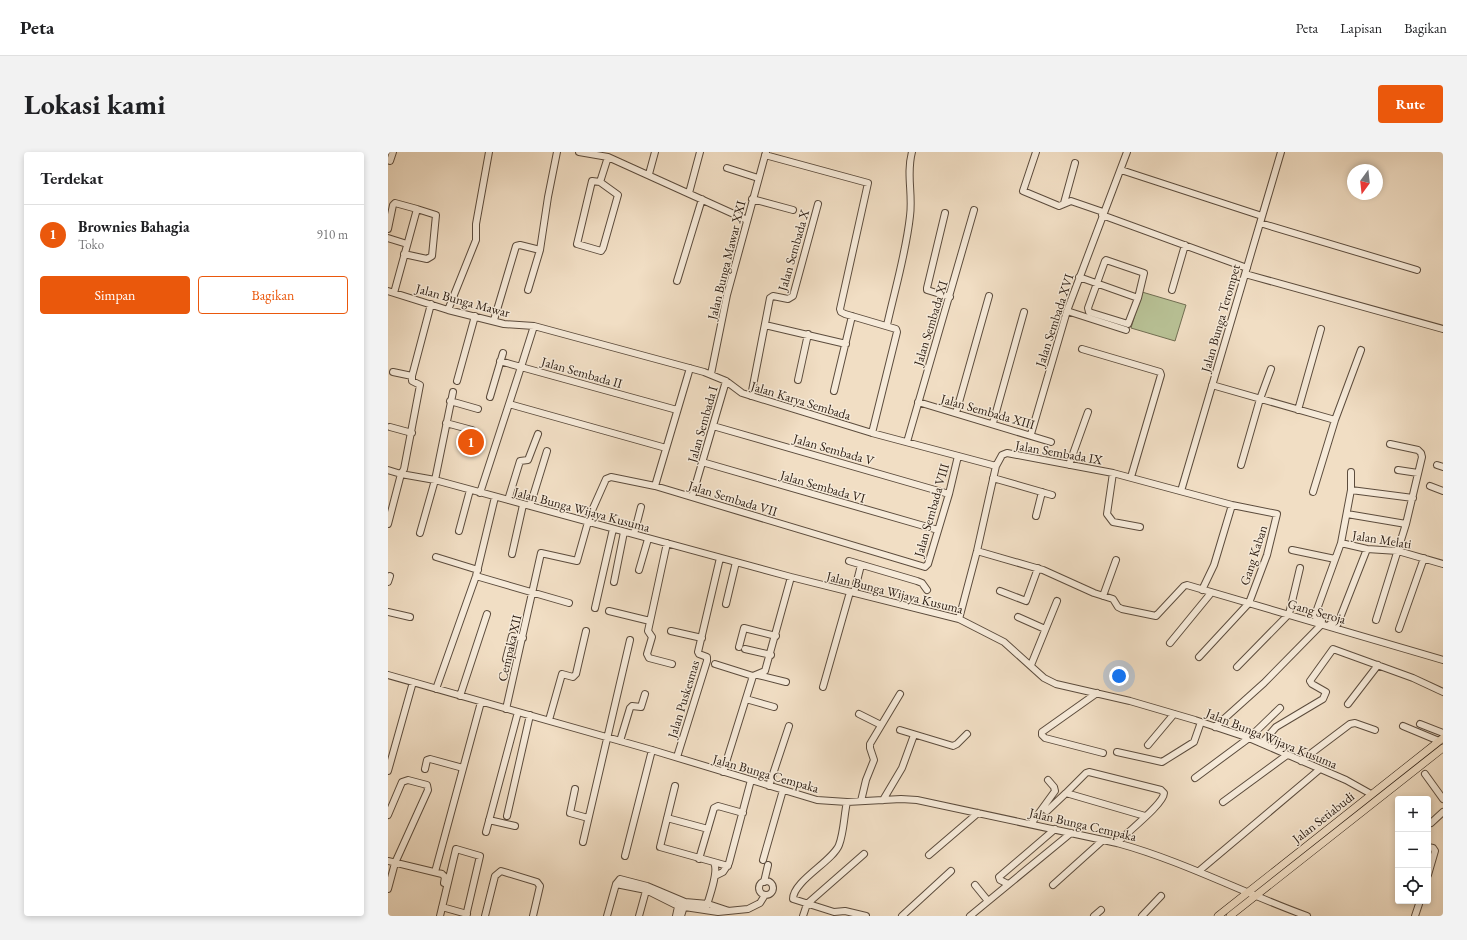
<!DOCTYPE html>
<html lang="id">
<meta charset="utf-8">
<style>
:root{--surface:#fff;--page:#f2f2f2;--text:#202124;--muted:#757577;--line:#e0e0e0;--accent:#ea580c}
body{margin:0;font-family:"EB Garamond",serif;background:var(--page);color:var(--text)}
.controls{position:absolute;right:12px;bottom:12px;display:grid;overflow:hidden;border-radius:4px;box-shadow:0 2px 6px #0003}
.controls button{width:36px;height:36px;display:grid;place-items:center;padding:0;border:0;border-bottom:1px solid var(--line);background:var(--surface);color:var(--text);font:20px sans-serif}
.compass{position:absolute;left:959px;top:12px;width:36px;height:36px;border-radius:50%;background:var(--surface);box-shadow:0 2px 6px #0003;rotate:195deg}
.you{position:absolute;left:731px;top:524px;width:14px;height:14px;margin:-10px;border:3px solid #fff;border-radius:50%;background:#1a73e8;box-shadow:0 0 0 6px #1a73e833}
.badge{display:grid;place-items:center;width:26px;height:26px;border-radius:50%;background:var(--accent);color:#fff;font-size:13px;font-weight:700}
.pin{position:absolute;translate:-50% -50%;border:2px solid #fff;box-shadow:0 1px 4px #0006}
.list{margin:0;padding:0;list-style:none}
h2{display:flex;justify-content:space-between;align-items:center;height:52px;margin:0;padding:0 16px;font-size:17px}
h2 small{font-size:13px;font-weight:400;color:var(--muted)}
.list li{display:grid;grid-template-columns:26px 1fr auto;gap:12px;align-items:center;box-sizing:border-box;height:60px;padding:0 16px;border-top:1px solid var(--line)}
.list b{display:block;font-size:15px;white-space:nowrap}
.list p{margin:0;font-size:13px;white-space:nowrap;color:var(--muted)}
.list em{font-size:13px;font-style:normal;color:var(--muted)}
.actions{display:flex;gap:8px;padding:12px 16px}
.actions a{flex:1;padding:9px 0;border:1px solid var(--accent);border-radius:4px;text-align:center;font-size:14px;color:var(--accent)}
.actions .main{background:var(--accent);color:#fff}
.icon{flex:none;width:22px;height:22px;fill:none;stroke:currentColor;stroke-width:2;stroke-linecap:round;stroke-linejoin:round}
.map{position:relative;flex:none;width:1055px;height:764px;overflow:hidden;border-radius:4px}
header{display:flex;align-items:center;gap:24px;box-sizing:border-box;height:56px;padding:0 20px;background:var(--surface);border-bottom:1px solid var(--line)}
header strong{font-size:19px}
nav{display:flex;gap:22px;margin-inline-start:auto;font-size:14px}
.intro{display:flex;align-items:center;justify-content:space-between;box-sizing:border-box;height:96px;padding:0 24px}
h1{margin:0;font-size:28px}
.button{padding:10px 18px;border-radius:4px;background:var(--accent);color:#fff;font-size:14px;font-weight:700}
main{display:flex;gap:24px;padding:0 24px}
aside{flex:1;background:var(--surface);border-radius:4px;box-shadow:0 2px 6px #0003}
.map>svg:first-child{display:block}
.green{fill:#b8c195;stroke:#716e52}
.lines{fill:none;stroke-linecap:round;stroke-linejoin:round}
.minor-casing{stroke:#5c4c3d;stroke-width:8}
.major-casing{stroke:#2a1b10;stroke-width:8}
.minor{stroke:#f6ead9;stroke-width:6}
.major{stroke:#f1dec4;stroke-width:7}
.labels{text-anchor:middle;stroke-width:3;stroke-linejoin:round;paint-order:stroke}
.street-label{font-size:13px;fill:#2a1b10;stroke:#f6ead9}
</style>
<header>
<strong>Peta</strong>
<nav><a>Peta</a><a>Lapisan</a><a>Bagikan</a></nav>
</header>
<div class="intro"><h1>Lokasi kami</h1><a class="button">Rute</a></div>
<main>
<aside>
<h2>Terdekat<small></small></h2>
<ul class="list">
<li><span class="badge">1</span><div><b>Brownies Bahagia</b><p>Toko</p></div><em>910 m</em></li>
</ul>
<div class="actions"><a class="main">Simpan</a><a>Bagikan</a></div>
</aside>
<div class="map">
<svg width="1055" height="764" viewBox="0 0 1055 764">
<rect width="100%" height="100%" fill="#f1dec4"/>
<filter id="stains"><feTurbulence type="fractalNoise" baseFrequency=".005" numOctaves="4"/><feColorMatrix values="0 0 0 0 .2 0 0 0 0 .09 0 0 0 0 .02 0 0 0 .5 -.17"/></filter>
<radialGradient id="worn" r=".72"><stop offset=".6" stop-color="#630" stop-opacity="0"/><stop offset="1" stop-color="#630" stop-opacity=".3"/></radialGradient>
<path class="green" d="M754,140l44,13 -11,36 -44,-13z"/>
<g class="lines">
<defs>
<path id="minor" d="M191,0l29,5 139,63
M648,0l-13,39 36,15 12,-5 32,11
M377,3l103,28 -28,126 1,3 4,2 51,15 1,3 -25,101
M2,9l3,-9
M339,16l31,10
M733,18l141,46
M261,22l6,-22
M212,30l-8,-1 -15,63 24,7 2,-3 15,-53 -18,-13 8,-25
M301,41l11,-41
M364,47l41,11
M676,51l11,-40
M557,61l-18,75v2l23,7
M714,63l145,53
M872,71l157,47
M0,77l5,-24 2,-2 22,6 -23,84
M0,86l19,6
M16,102l23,5 5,-3 4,-41 -19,-6
M857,122l198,55
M691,125l59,21 -10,26 -39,-12 -1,-4 17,-47 1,-1 38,13 -6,25
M289,129l25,-82
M140,138l12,-40 8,-53 9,-45
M784,138l13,-45
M0,139l60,19 56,14 30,2 170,46 22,9 16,12 130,40 124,33
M60,158l28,-70v-16l13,-72
M679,159l59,19
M106,168l22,-74 4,-1 20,5
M377,173l81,19
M499,173c8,-36 19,-72 23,-109 3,-22 -4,-42 2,-64
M146,174l-13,41 156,43
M694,197l78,23 1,3 -30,102
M112,209l21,6 -12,37 157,44
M5,220l19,4
M323,222l16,-79 39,-143
M410,228l10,-46
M69,229l18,-65
M824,233l123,35
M446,239l18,-75
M363,244l19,-98 3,-2 15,3 5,-3 25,-92
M102,245l13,-44
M62,249l28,8
M530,250l133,40
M910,258l23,-81
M568,261l33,-117
M58,271l26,7
M605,271l31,-111
M325,274l236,68
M2,275l22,6
M643,282l36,-123 60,-159
M519,290l67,-232
M314,310l236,68
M681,313l19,-53
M853,313l19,-66 11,-30
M1049,313l6,2
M0,318l13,4 34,6 356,97 168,42 45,23 40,36 12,6 74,17 65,19 54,18 97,42 25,14
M1010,318l20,3
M725,321l-6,41 6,8 27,5
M605,326l59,17
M267,334l35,-118
M1042,334l13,5
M963,338l62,8
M793,339l100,-339
M925,340l22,-72 26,-70
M92,341l29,-89
M304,345l34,-116
M120,348l12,-39 8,-1 10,-26
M142,354l17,-55
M959,362l59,10
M648,364l6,-24
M0,372l13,-50 3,-5 16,-84 -8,-4v-5l19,-72
M71,379l11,-41
M32,381l15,-53 18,-88
M246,382l7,-27
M279,391l-19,88 4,6 -5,17 2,4 23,6
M953,391l26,6 31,2 45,13
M904,398l43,9
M589,399l66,19 51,23 19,6 5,8 4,2 34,7 28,-30 3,-1 256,75
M124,402l11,-49
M48,405l42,13
M461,409l68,20 5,2 5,7
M251,418l9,-31
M88,424l93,27
M0,430l2,-6
M226,430l10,-50
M814,438l12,-25 18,-60
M612,439l26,10 12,-33
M466,441l7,-28
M715,444l13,-36
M338,452l10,-42
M207,456l18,-79
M221,459l41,10
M0,460l22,5
M630,465l27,12
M571,467l18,-68 19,-85 6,-11 5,-2 106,20 119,32 45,9 -10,41 -18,48 -50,54
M988,468l30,-96 16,-67 -1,-4 -3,-3 -28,-6
M934,469l-5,-1 -2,-5 26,-72 10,-53v-18
M942,472l7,1 1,-2 29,-74
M1011,477l25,-71
M283,479l31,7
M782,491l41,-50
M351,495l5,-19 32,8
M357,497l26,6
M118,507l6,-23 11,2
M327,512l38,12
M643,513l26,-64
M849,515l52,-53 11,-46
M0,523l264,75 165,50 30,2 54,-3 16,1 200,43c66,18 126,50 190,73
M370,523l28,7
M435,535l27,-95
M48,537l40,-113 19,-79
M709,541l-55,39v3l3,3 58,15
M72,544l27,-82
M358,547l28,8
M960,552l30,-39
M118,557l35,-156 36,8 13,-46 16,-36 5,-2 44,9 270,81 3,-3 21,-70 9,-38
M471,562l22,11
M161,568l13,-46 11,3 3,-3 10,-43
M1032,572l23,9
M1015,574l36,15
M827,575l49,-44 58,-59
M512,578l53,16 4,-2 10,-10
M232,589l10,-33 2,-2 9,1 4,-13
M874,591l14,-16 47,-28 3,-7 -14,-8 -2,-3 23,-32 80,29 30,14
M760,593l26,-31
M729,600l45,10 32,-20 7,-20
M289,605l30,-96v-4l-8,-3 -1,-2 22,-94
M913,609l49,-37 5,-1 20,7
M37,617l2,-9 3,-1 33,9
M0,619l25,-89
M335,620l30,-96 12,-5 26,-94
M1037,622l18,25
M807,626l54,-40 31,-30
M287,634l-15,61 68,19
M381,634l20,-60
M187,637l-5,24 18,5
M495,648l19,-32 12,-33
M473,649l5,-21 8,-20 -4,-12v-4l30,-50
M459,650c-3,13 -3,30 -8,43 -6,16 -46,36 -46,54l41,13 11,-1 21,5
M835,650l64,-47
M659,659l19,-18
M0,663l14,-33 6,-2 19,5 1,5 -33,73 -7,26
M119,664l23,-101
M279,666l41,11
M101,668l26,6
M1043,671l12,-11
M643,672l24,-33 -1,-4 -6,-7
M98,680l32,-120
M195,690l47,-202
M729,691c9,-10 47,-39 47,-50l-3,-3 -72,-18 -3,1 -20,20 79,23
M1040,695l5,1 2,3 -7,24
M541,703l49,-42
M237,704l27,-106
M311,707l15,-51 4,-2 25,7
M375,708l20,-70
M0,709l54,13 3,3 -1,6
M811,719l121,-102
M47,720l46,-170
M327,724l8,-4 6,-9 22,-83
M371 736a7 7 0 1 1 14 0a7 7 0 1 1-14 0Z
M376,730l4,-17
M228,732l30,6 32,16 40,6 30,-3 12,-6 5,-8
M620,732l-8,-4 -1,-3 56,-48
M587,733l13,16
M665,733l50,-45
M54,755l25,7
M318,756c3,-10 13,-37 8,-45
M52,764l16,-67 24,7 -14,60
M97,764l10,-40 6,-5 36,11 3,4 -7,30
M219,764l9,-32 4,-5 27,7 38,16 23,2 21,7
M251,764l8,-29
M288,764l3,-14
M293,764l4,-13
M415,764l4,-12 57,-50
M514,764l49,-45
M582,764l101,-83
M706,764l7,-6
M754,764l19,-20
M1027,764l5,-15"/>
<path id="major" d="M830,764l225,-178
M842,764l213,-168"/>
</defs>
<use href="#minor" class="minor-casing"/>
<use href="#major" class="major-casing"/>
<use href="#minor" class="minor"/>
<use href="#major" class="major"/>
</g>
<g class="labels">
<g class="street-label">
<text transform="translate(405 98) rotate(-74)" y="5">Jalan Sembada X</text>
<text transform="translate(338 108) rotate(-76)" y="5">Jalan Bunga Mawar XXI</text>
<text transform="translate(75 148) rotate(15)" y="5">Jalan Bunga Mawar</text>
<text transform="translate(832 166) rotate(-74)" y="5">Jalan Bunga Terompet</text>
<text transform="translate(666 168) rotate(-72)" y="5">Jalan Sembada XVI</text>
<text transform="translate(542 171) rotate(-73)" y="5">Jalan Sembada XI</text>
<text transform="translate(194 220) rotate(16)" y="5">Jalan Sembada II</text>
<text transform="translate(413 248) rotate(17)" y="5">Jalan Karya Sembada</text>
<text transform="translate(600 259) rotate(16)" y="5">Jalan Sembada XIII</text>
<text transform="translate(314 272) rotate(-74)" y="5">Jalan Sembada I</text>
<text transform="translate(446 297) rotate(16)" y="5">Jalan Sembada V</text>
<text transform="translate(671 300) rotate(10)" y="5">Jalan Sembada IX</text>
<text transform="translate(435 334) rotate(16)" y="5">Jalan Sembada VI</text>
<text transform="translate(345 346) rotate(17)" y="5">Jalan Sembada VII</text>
<text transform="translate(194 357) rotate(15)" y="5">Jalan Bunga Wijaya Kusuma</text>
<text transform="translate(543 358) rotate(-74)" y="5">Jalan Sembada VIII</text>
<text transform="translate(994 387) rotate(9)" y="5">Jalan Melati</text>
<text transform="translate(865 403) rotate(-72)" y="5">Gang Kaban</text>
<text transform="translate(507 440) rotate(14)" y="5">Jalan Bunga Wijaya Kusuma</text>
<text transform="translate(929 459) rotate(16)" y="5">Gang Seroja</text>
<text transform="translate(121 496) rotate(-77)" y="5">Cempaka XII</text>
<text transform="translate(295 547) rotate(-73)" y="5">Jalan Puskesmas</text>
<text transform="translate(884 586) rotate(22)" y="5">Jalan Bunga Wijaya Kusuma</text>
<text transform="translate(378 621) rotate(16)" y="5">Jalan Bunga Cempaka</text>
<text transform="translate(935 665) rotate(-38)" y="5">Jalan Setiabudi</text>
<text transform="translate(695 672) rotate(13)" y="5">Jalan Bunga Cempaka</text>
</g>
</g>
<rect width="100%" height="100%" filter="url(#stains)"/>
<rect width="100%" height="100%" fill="url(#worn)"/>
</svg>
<div class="controls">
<button>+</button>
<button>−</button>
<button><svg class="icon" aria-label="locate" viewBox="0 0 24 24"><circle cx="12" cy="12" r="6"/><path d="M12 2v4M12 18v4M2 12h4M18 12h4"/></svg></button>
</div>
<svg class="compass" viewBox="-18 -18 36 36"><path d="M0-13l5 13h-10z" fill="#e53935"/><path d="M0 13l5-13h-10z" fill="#757577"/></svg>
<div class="you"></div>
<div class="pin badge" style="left:83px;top:290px">1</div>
</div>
</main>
